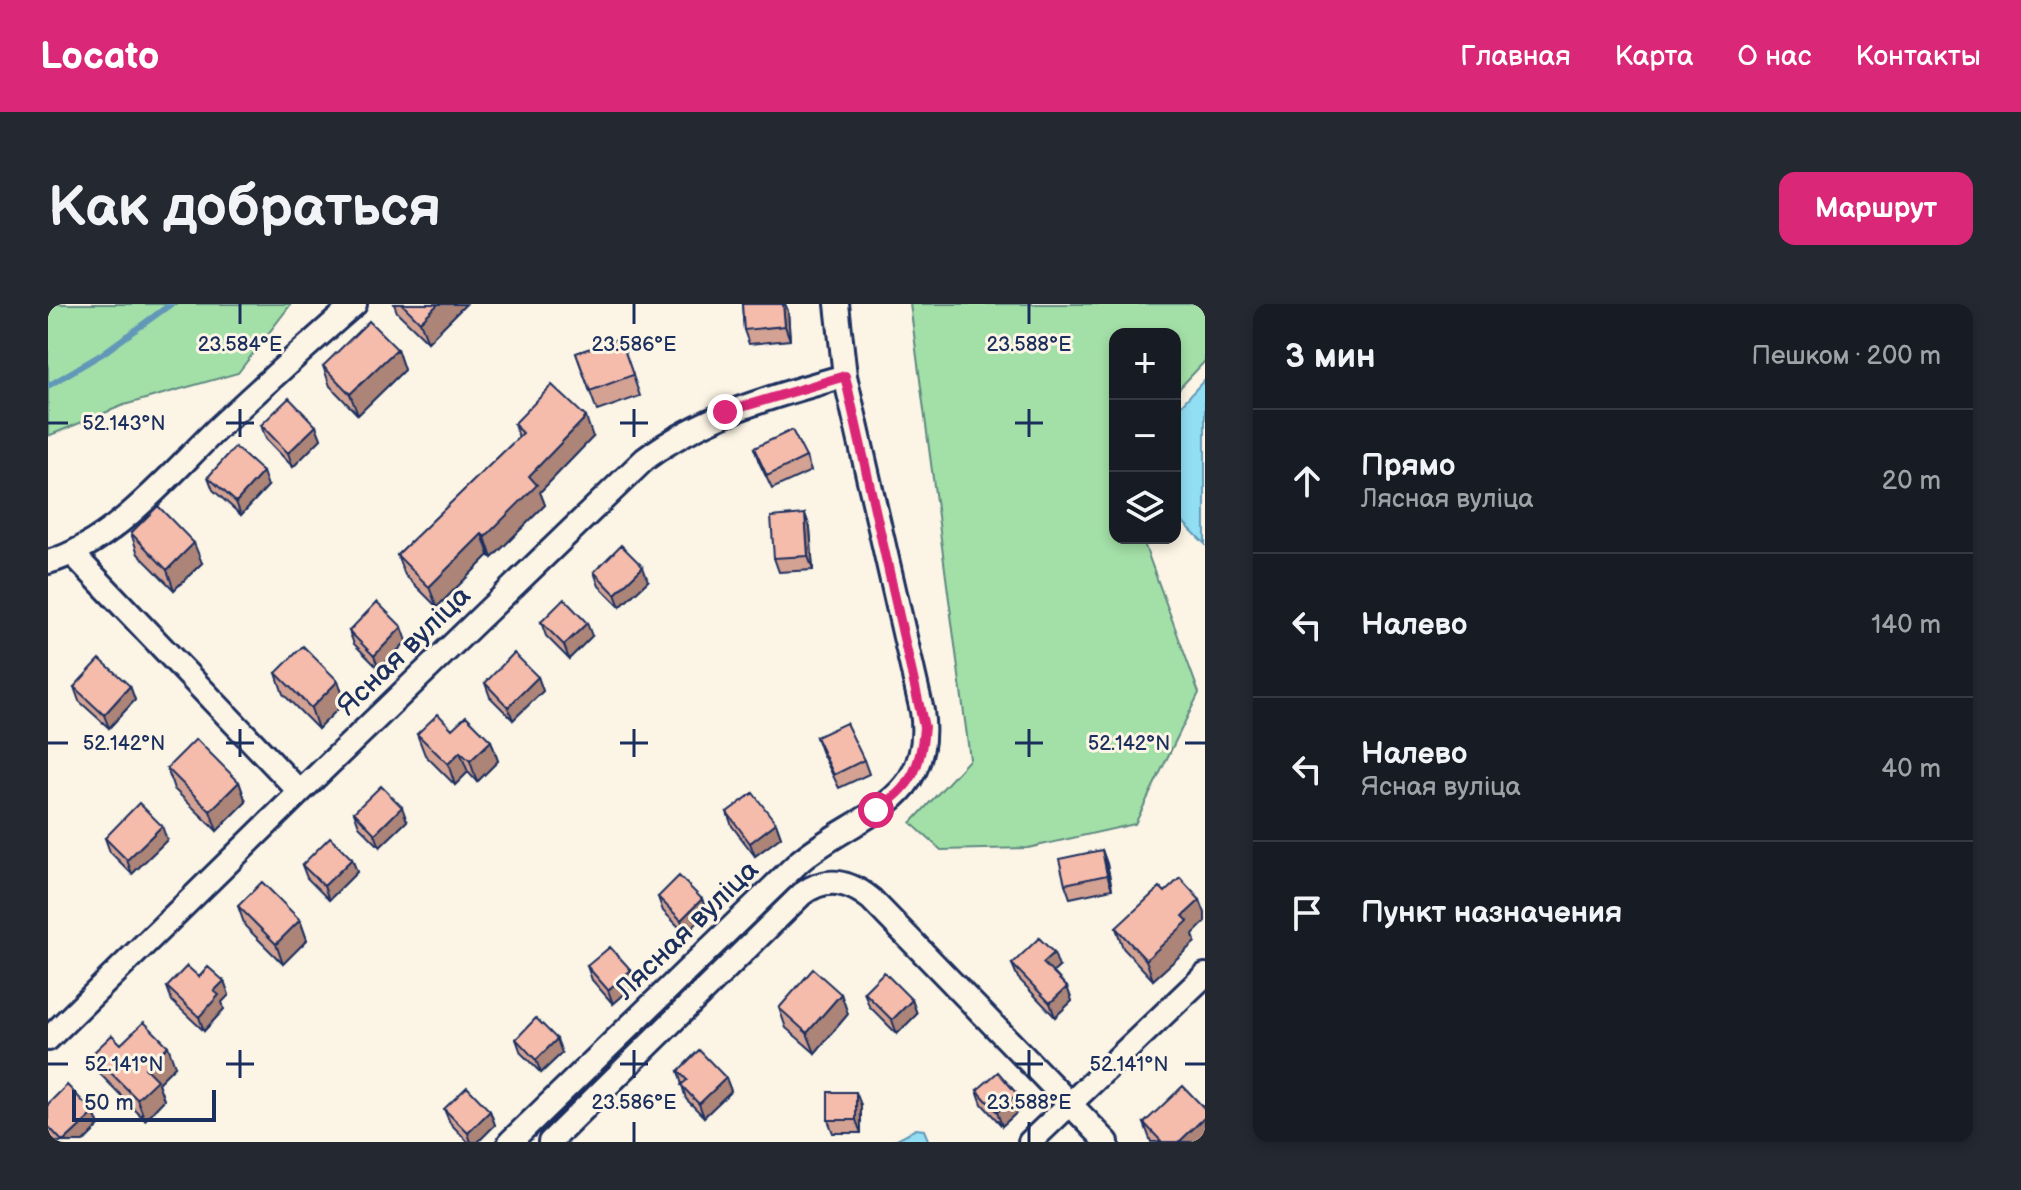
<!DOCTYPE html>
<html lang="ru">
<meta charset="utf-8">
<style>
:root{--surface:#171b24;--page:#242831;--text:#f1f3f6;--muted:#9ea1a6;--line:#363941;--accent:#db2777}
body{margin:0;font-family:"Balsamiq Sans",sans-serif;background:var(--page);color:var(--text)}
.controls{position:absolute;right:24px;top:24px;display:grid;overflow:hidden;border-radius:16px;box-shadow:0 4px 12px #0003}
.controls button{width:72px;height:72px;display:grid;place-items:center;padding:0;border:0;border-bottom:2px solid var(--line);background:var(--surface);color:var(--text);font:40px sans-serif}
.scale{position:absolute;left:24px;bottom:20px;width:144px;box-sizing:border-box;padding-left:8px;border:4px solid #1b2f5e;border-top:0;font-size:22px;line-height:28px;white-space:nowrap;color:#1b2f5e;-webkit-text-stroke:6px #fcf5e5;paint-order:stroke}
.stop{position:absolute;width:24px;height:24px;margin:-18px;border:6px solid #db2777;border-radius:50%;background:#fff}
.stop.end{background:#db2777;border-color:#fff;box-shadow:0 2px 8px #0008}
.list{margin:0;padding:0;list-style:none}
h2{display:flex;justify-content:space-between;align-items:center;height:104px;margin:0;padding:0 32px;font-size:34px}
h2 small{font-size:26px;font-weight:400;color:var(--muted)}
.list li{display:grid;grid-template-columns:52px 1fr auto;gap:24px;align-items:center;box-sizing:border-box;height:144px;padding:0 32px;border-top:2px solid var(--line)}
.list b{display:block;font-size:30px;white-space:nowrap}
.list p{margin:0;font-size:26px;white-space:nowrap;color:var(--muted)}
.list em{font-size:26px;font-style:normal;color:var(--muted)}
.icon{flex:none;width:44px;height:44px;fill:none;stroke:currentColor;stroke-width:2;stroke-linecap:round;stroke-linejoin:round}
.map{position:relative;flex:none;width:1157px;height:838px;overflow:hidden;border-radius:16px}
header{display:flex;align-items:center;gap:48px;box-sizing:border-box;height:112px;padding:0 40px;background:var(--accent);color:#fff}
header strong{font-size:38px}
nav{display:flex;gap:44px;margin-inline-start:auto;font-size:28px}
.intro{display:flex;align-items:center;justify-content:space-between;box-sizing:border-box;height:192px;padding:0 48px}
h1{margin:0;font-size:56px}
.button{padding:20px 36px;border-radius:16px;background:var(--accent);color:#fff;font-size:28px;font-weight:700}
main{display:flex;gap:48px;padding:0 48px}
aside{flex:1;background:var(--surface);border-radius:16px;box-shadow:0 4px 12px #0003}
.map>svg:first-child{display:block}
.green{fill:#a3e0a7;stroke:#5f8882;stroke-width:2}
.water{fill:#92def2;stroke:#6298b7;stroke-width:2}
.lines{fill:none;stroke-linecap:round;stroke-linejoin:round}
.stream{stroke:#6298b7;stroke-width:6}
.minor-casing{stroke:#1b2f5e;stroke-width:28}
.minor{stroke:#fcf5e5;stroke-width:22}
.wall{fill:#d3a293;stroke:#1b2f5e;stroke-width:2}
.shaded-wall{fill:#ac8478;stroke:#1b2f5e;stroke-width:2}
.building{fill:#f5bcab;stroke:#1b2f5e;stroke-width:2}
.route{stroke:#db2777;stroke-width:10}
.ticks{fill:none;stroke:#1b2f5e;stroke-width:3}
.labels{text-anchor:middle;stroke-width:6;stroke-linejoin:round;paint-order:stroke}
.street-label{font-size:28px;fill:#1b2f5e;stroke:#fcf5e5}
.ticks-label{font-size:20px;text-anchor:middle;fill:#1b2f5e;stroke:#fcf5e5;stroke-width:6;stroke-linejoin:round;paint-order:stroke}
</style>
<header>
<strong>Locato</strong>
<nav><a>Главная</a><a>Карта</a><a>О нас</a><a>Контакты</a></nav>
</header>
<div class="intro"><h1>Как добраться</h1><a class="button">Маршрут</a></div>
<main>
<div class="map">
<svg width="1157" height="838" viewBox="0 0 1157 838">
<rect width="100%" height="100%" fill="#fcf5e5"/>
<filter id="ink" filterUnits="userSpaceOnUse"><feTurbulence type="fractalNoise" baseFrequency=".0125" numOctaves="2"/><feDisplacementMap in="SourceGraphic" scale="16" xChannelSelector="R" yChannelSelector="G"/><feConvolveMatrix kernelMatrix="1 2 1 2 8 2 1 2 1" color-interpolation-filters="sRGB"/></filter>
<g filter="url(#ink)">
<path class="green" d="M0,0h243l-53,69 -114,32 -76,31z
M862,0h295v57l-30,32v-59h-60v204h27l57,155 -64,131 -107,24 -87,2 -30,-27 59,-64z"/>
<path class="water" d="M1157,75v165l-30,-30v-102z
M868,825l8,1 5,12h-38z"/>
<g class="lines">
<path class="stream" d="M0,82l54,-32 69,-50"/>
<defs>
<path id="minor" d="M25,250l227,238
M0,258c65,-18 123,-89 171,-135 45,-42 90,-83 136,-123
M0,735l252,-247 345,-333c60,-45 129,-63 200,-83
M462,838l290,-281c57,-48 135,-57 122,-150l-77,-335 -8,-72
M502,838l252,-248c24,-18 47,-13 69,5l236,243
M982,838l175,-167"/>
</defs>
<use href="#minor" class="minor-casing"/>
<use href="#minor" class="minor"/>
</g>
<path class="wall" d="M346,0h72l-38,38 -31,-30z
M694,0h43l3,7 2,29 -41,4 -5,-14z
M572,34l20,58 -43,15 -21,-58z
M349,45l7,21 -46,45 -28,-29 -7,-20z
M466,120l79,13 -53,55 5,13 -53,53 -3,-3 -52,52 -32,-32 -8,-20 122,-118z
M213,121l55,1 5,13 -28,28 -27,-28z
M706,144l52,9 5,14 -39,18 -13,-27z
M160,173l60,9 -27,29 -28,-25z
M757,210l5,14 3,42 -34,2 -5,-14z
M83,229l71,30 -28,27 -36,-36z
M546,268l54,9 -28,26 -21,-21z
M493,318l51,14 -23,23 -23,-23z
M301,327l58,10 -28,28 -25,-25z
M228,369l62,8 7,21 -27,27 -35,-35z
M490,373l5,14 -30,29 -23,-23 -5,-14z
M82,382l5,14 -26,28 -30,-27 -5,-14z
M404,425l39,12 7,20 -21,21 -9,-10 -13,13 -30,-30 -8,-21z
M768,433l48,23 5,14 -30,14 -18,-37z
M119,464l72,14 7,20 -29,29 -43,-42z
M306,508l53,9 -27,26 -21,-21z
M679,508l49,11 5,14 -26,19 -23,-30z
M57,534l62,2 -35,34 -22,-22z
M1054,546l5,14 5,25 -42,9 -5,-14z
M304,555l5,13 -28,28 -22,-22 -5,-13z
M1117,588l28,42 2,8 -42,38 -30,-32 -7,-20z
M610,593l44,2 5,14 -21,21 -23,-23z
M190,602l62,14 7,20 -24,24 -38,-38z
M964,660l47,3 -6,5 14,15 5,14 -17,16 -37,-39z
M539,662l44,4 5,14 -23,20 -21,-24z
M151,673l25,4 5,14 -7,7 2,7 -20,22 -32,-30 -5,-14z
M816,688l48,8 5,14 -20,20 -28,-28z
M793,690l7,20 -33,39 -29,-25 -7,-20z
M468,735l46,14 -21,20 -20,-20z
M73,740l54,22 -17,17 6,17 -19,20 -45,-46 -8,-20z
M630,767l48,7 5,13 -27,26 -18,-18z
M929,786l40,4 5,14 -20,18 -20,-22z
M0,800l46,9 5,13 -16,16h-28l-7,-7z
M813,801v28h-28l-5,-13z
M396,805l46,2 5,14 -17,17h-10l-18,-19z
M1096,819l61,19h-54z"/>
<path class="shaded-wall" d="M390,0h28l-38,38 -8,-20z
M735,0h2l3,7 2,29 -5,-14z
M349,45l7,21 -46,45 -8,-21z
M538,113l7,20 -53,55 5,13 -53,53 -7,-21 44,-61z
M268,122l5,13 -28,28 -5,-14z
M215,168l5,14 -27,29 -5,-13z
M757,210l5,14 3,42 -5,-14z
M434,230l7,21 -52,52 -8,-20z
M146,239l8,20 -28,27 -7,-20z
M595,263l5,14 -28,26 -5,-13z
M539,319l5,13 -23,23 -5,-14z
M354,323l5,14 -28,28 -5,-13z
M490,373l5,14 -30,29 -5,-13z
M290,377l7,21 -27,27 -7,-21z
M82,382l5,14 -26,28 -5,-13z
M443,437l7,20 -21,21 -7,-21z
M412,448l8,20 -13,13 -7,-21z
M191,478l7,20 -29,29 -7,-20z
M354,503l5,14 -27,26 -5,-13z
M728,519l5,14 -26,19 -5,-13z
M114,522l5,14 -35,34 -5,-14z
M1054,546l5,14 5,25 -5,-14z
M304,555l5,13 -28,28 -5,-14z
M654,595l5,14 -21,21 -5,-14z
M1152,596l5,13v9l-12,12 2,8 -42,38 -7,-20 37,-44z
M252,616l7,20 -24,24 -7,-20z
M1006,649l5,14 -11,10 -5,-14z
M583,666l5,14 -23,20 -5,-14z
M176,677l5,14 -7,7 2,7 -20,22 -5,-14 15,-26z
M1019,683l5,14 -17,16 -5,-14z
M793,690l7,20 -33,39 -8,-20z
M864,696l5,14 -20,20 -5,-14z
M509,735l5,14 -21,20 -5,-13z
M120,742l7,20 -17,17 6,17 -19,20 -8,-21 8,-31z
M678,774l5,13 -27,26 -5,-13z
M808,788l5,13v28l-5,-13z
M969,790l5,14 -20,18 -5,-14z
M442,807l5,14 -17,17h-7l-3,-9z
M46,809l5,13 -16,16h-20z
M1157,813v25h-26z"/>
<path class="building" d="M354,0h36l-18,18z
M694,0h41l2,22 -41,4z
M321,17l28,28 -47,45 -27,-28z
M572,34l13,37 -43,16 -14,-38z
M504,81l34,32 -57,59 8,9 -52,52 -3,-3 -53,53 -32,-32 126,-122 -9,-9z
M241,94l27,28 -28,27 -27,-28z
M744,126l14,27 -39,19 -13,-28z
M187,143l28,25 -27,30 -28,-25z
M110,202l36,37 -27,27 -36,-37z
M757,210l3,42 -34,2 -3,-41z
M573,241l22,22 -28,27 -21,-22z
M516,295l23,24 -23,22 -23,-23z
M329,298l25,25 -28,29 -25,-25z
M255,342l35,35 -27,27 -35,-35z
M466,349l24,24 -30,30 -23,-24z
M52,355l30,27 -26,29 -30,-28z
M390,410l14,15 14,-13 25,25 -21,20 -10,-9 -12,12 -31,-30z
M798,419l18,37 -30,15 -18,-38z
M148,435l43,43 -29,29 -43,-43z
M333,482l21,21 -27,27 -21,-22z
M705,489l23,30 -26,20 -23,-31z
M91,499l23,23 -35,34 -22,-22z
M282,533l22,22 -28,27 -22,-21z
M1054,546l5,25 -42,9 -6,-25z
M631,572l23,23 -21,21 -23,-23z
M1132,574l20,22 -17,16 5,5 -42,39 -30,-32 44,-41 5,5z
M214,578l38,38 -24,24 -38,-38z
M991,634l15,15 -11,10 24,24 -17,16 -38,-39z
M562,643l21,23 -23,20 -21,-24z
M139,662l12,11 9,-10 16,14 -10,10 5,4 -20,22 -32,-30z
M765,665l28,25 -34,39 -28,-25z
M836,668l28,28 -20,20 -28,-28z
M488,714l21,21 -21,21 -20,-21z
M96,718l24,24 -23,22 12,12 -20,19 -45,-45 20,-19 9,9z
M651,746l27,28 -27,26 -18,-19 6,-5 -9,-9z
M950,768l19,22 -20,18 -20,-22z
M19,781l27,28 -31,29 -15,-16v-22z
M1135,782l22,23v8l-26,25h-17l-18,-19z
M419,783l23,24 -22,22 -24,-24z
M780,788h28v28h-28z"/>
</g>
<g class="lines" filter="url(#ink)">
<path class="route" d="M677,108l120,-36 79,351c-3,41 -13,61 -48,83"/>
</g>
<path class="ticks" d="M192,0v20M586,0v20M981,0v20M192,105v28M586,105v28M981,105v28M0,119h20M178,119h28M572,119h28M967,119h28M192,425v28M586,425v28M981,425v28M0,439h20M178,439h28M572,439h28M967,439h28M1137,439h20M192,746v28M586,746v28M981,746v28M0,760h20M178,760h28M572,760h28M967,760h28M1137,760h20M586,818v20M981,818v20"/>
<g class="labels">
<g class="street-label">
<text transform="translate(355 346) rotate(-44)" y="10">Ясная вуліца</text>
<text transform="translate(638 625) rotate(-44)" y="10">Лясная вуліца</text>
</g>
</g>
<g class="ticks-label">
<text x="192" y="47">23.584°E</text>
<text x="586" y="47">23.586°E</text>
<text x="981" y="47">23.588°E</text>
<text x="76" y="126">52.143°N</text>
<text x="76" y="446">52.142°N</text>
<text x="1081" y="446">52.142°N</text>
<text x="76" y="767">52.141°N</text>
<text x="1081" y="767">52.141°N</text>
<text x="586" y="805">23.586°E</text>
<text x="981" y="805">23.588°E</text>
</g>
</svg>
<div class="controls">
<button>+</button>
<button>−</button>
<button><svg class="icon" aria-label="layers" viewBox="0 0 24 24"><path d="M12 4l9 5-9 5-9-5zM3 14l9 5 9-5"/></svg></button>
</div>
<div class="scale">50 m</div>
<div class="stop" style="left:828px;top:506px"></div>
<div class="stop end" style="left:677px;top:108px"></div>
</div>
<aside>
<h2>3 мин<small>Пешком · 200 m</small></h2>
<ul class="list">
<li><svg class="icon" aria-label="ahead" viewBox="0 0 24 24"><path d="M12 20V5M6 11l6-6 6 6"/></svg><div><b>Прямо</b><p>Лясная вуліца</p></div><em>20 m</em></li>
<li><svg class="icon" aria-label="left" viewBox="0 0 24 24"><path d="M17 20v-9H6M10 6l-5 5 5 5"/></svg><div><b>Налево</b></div><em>140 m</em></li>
<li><svg class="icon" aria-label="left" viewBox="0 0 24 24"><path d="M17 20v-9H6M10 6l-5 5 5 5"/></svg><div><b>Налево</b><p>Ясная вуліца</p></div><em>40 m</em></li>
<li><svg class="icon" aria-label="arrive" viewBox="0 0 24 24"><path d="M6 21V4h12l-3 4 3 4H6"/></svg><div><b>Пункт назначения</b></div></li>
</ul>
</aside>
</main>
